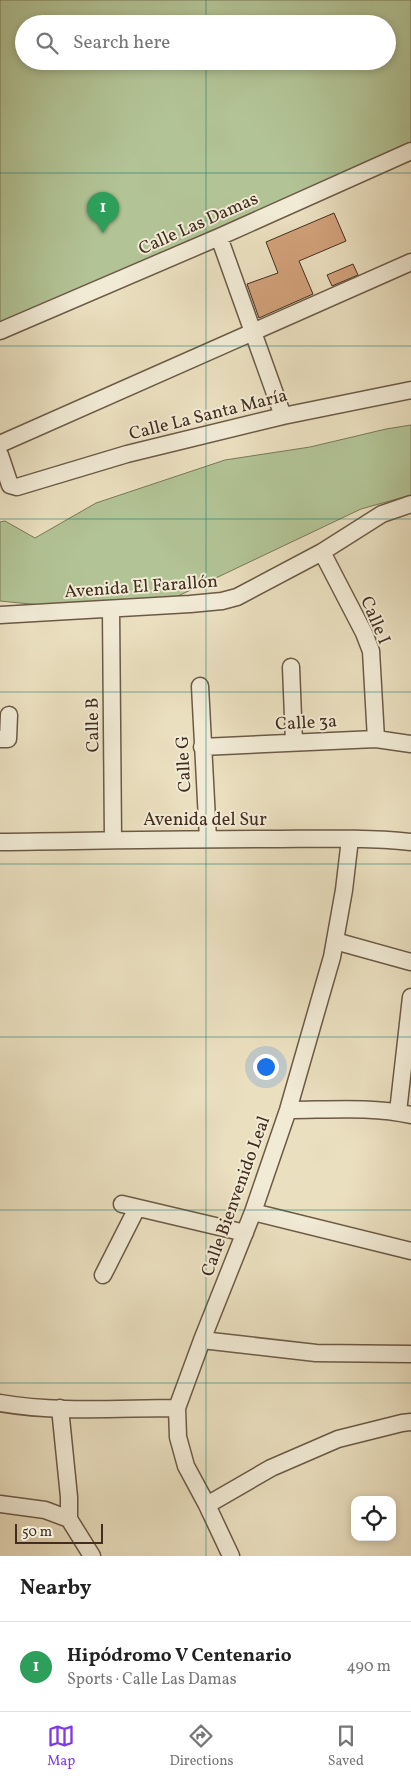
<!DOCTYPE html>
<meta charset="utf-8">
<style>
:root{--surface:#fff;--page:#f2f2f2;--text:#222;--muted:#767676;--line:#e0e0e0;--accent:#7c3aed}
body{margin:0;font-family:Vollkorn,serif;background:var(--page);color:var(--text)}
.controls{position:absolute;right:15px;bottom:15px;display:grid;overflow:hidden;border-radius:10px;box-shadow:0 2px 8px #0003}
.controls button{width:45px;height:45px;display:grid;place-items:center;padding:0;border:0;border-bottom:1px solid var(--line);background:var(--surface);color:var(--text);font:25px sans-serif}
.scale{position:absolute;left:15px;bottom:12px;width:88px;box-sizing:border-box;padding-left:5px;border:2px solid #422d1e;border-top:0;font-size:14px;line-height:18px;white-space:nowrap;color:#422d1e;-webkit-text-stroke:4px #f1ead5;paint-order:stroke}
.you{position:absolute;left:265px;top:1066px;width:18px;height:18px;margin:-12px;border:4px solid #fff;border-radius:50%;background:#1a73e8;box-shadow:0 0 0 8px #1a73e833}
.badge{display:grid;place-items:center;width:32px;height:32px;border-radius:50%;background:var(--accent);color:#fff;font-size:16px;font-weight:700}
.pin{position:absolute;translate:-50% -41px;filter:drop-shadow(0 1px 2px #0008)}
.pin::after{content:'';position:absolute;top:26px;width:18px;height:15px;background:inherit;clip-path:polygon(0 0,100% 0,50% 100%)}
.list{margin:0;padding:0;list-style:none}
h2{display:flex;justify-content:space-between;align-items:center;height:65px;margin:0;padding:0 20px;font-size:21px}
h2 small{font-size:16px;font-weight:400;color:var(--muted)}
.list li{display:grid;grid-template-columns:32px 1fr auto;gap:15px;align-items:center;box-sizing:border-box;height:90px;padding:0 20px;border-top:1px solid var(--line)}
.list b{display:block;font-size:19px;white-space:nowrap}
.list p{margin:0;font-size:16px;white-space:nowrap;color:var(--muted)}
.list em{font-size:16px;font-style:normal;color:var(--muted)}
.icon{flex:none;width:28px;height:28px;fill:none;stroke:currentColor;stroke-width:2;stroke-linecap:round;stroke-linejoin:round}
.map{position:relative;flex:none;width:411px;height:1556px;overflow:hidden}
.search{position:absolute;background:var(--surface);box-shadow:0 2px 8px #0003;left:15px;right:15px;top:15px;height:55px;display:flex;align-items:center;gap:12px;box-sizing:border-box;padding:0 18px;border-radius:28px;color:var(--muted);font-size:19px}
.sheet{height:155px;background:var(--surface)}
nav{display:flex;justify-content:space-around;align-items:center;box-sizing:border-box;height:70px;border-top:1px solid var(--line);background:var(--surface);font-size:14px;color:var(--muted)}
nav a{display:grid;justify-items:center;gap:2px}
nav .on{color:var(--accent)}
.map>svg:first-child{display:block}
.green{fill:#b2c395;stroke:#7a785a;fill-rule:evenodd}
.building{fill:#d0a079;stroke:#422d1e}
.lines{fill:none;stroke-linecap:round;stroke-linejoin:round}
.minor-casing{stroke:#6c5a46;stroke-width:19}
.minor{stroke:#f1ead5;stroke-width:16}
.grid{fill:none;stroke:#0f766e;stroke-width:1;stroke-opacity:0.55}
.labels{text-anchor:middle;stroke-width:4;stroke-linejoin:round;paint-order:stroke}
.street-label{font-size:18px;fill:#422d1e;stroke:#f1ead5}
</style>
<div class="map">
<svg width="411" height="1556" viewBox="0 0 411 1556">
<rect width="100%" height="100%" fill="#eadfbf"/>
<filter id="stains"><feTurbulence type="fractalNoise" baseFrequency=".004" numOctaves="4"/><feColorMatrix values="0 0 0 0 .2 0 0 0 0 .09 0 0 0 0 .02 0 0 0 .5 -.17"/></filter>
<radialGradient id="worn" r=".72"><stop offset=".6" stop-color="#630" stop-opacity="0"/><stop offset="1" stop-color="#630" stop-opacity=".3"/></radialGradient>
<path class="green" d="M0,0h411v144l-411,179zM24,24h363v37h-363z
M411,425v70l-50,14 -204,97 -66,4 -91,-9v-79l5,-1 30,17 61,-35 129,-43 85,-13 76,-18z"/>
<path class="building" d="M334,213l12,28 -47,20 14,33 -54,24 -12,-34 31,-11 -12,-31z
M353,264l5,11 -26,11 -5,-11z"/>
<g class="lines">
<defs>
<path id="minor" d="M219,237l64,179
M0,331l219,-94 192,-86
M0,444l411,-182
M0,455l10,30 7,2 110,-33 156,-38 128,-26
M322,552l42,81 7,18 5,88
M111,609l2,231
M0,615l190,-11 32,-3 15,-4 85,-45 60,-38 29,-10
M291,667l3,75
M200,686l8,153
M0,739h8l1,-24
M202,747l174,-8 35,5
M0,842c89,-1 178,-3 266,-3 49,0 97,-2 145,3
M335,941l76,21
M288,1110c40,0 84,-4 123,5
M398,1112l13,-115
M122,1204l123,29
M253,1212l158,39
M103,1275l34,-67
M202,1340l114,13 95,1
M0,1403c58,10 118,5 177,5
M60,1408l9,89v22
M0,1504l45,6 24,9 23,37
M207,1505l64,-37 67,-29 64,-16 9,-1
M231,1556l-24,-51 -21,-39 -8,-29 -1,-29 25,-68 51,-128 35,-102 44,-153 12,-67 6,-51"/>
</defs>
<use href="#minor" class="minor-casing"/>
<use href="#minor" class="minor"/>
</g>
<path class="grid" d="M206,0v24M206,61v1495M0,173h411M0,346h411M0,519h411M0,692h411M0,864h411M0,1037h411M0,1210h411M0,1383h411"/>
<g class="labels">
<g class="street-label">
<text transform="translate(198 223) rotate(-24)" y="6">Calle Las Damas</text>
<text transform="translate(208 414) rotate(-14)" y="6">Calle La Santa María</text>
<text transform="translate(141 586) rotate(-4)" y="6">Avenida El Farallón</text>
<text transform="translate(376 620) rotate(67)" y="6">Calle I</text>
<text transform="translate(306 722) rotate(-3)" y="6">Calle 3a</text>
<text transform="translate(92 725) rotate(-91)" y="6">Calle B</text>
<text transform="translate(183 764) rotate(-93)" y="6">Calle G</text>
<text x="205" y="825">Avenida del Sur</text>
<text transform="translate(235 1196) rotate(-70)" y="6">Calle Bienvenido Leal</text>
</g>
</g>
<rect width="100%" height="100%" filter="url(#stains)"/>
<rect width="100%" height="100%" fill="url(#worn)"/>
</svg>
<div class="controls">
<button><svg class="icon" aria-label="locate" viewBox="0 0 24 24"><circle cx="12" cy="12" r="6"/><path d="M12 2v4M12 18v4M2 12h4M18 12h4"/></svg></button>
</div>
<div class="scale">50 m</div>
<div class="you"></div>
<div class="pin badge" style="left:103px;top:233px;background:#2e9e5b">1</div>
<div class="search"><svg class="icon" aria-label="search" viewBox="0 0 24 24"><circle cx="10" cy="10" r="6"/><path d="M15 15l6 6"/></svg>Search here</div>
</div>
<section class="sheet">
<h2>Nearby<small></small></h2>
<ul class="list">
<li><span class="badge" style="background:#2e9e5b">1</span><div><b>Hipódromo V Centenario</b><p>Sports · Calle Las Damas</p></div><em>490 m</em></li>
</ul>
</section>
<nav>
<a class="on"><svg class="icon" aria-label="map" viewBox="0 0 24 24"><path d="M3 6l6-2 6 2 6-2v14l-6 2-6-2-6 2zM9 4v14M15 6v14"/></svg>Map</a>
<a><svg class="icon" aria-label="directions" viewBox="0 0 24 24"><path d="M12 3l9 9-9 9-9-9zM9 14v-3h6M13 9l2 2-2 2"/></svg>Directions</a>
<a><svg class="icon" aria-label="saved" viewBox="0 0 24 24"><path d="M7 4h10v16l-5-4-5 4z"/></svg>Saved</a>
</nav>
